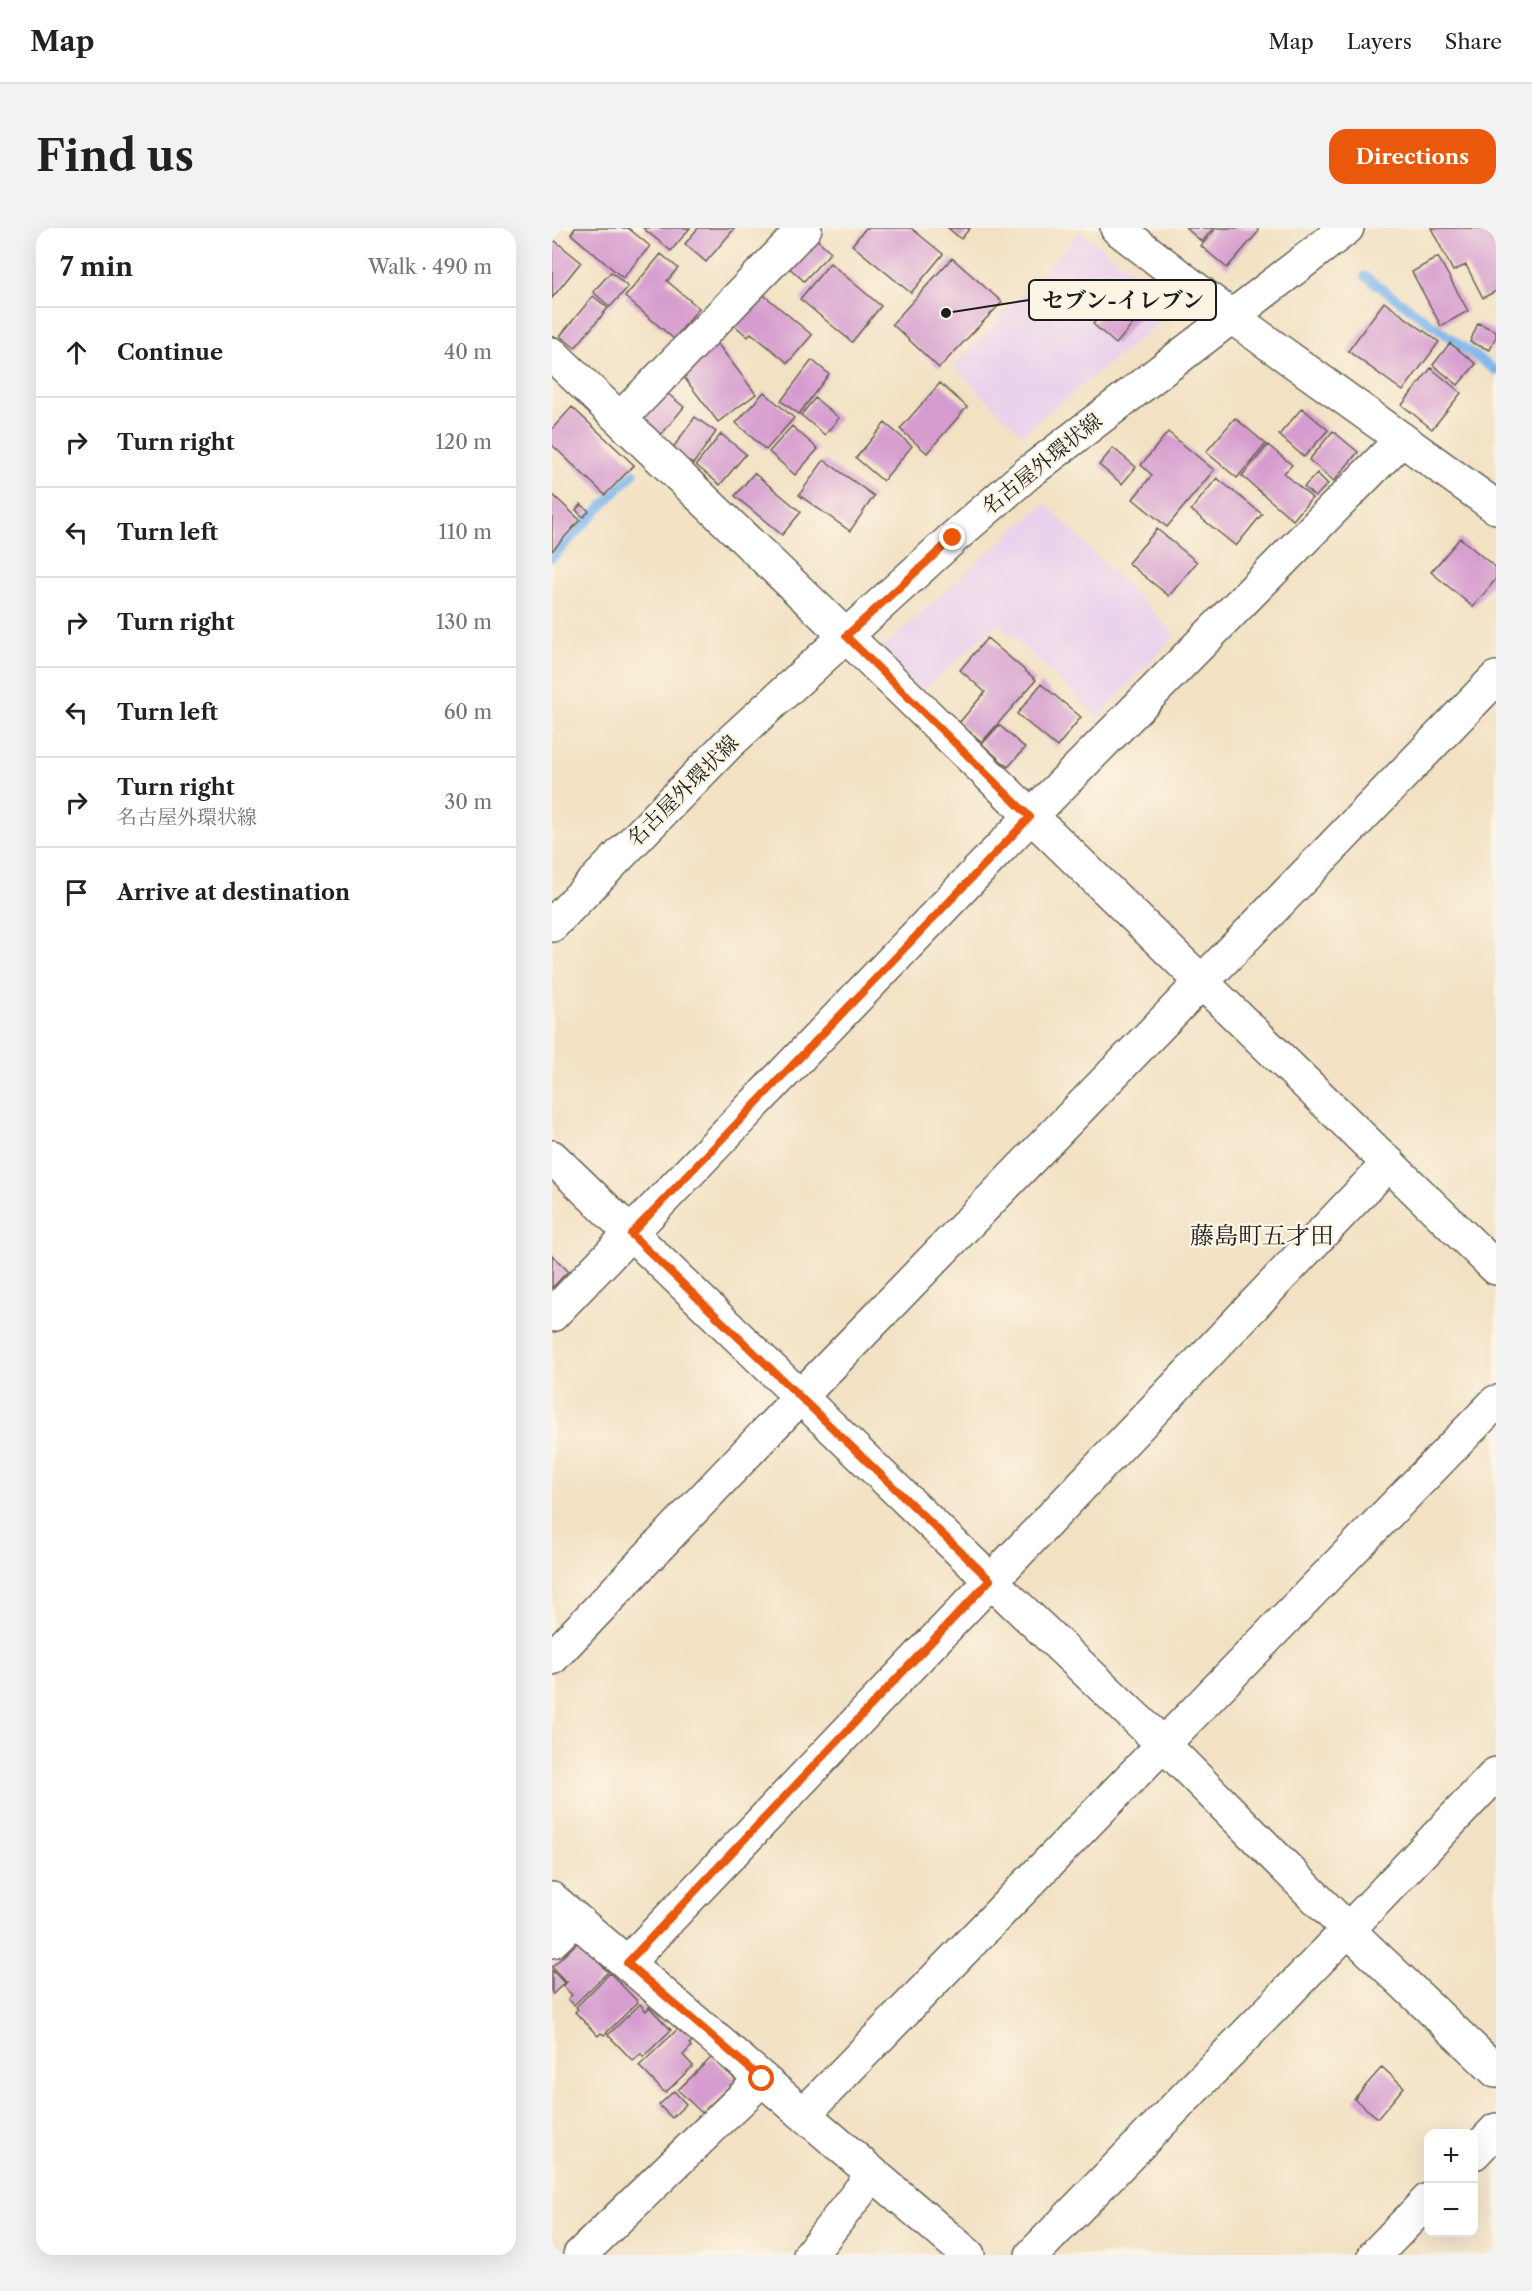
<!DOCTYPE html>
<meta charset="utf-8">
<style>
:root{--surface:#fff;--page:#f2f2f2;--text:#202124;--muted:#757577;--line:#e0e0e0;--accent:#ea580c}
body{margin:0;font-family:"Libre Caslon Text","Noto Serif JP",serif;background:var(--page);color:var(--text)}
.controls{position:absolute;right:18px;bottom:18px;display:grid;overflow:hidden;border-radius:12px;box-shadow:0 6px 24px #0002}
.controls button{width:54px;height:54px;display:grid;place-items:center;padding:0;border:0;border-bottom:2px solid var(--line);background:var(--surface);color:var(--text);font:30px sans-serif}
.stop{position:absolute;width:18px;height:18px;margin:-14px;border:4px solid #ea580c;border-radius:50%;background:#fff}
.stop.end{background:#ea580c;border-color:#fff;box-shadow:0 2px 6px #0008}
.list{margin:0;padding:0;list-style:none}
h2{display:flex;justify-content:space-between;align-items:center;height:78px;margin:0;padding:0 24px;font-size:26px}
h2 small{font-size:20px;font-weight:400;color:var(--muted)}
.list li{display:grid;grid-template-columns:39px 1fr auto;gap:18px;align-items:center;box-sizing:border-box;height:90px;padding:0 24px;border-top:2px solid var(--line)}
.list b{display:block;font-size:22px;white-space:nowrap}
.list p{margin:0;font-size:20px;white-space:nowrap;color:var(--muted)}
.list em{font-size:20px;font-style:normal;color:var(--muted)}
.icon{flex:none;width:33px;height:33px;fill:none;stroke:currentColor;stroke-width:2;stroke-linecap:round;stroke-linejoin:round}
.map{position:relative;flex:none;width:944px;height:2027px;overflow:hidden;border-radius:18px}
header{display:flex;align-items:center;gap:36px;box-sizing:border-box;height:84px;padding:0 30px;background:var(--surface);border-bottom:2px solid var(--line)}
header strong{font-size:28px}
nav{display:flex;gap:33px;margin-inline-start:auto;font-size:21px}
.intro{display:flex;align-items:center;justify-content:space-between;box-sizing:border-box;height:144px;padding:0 36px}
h1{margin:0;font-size:42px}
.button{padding:15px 27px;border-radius:18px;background:var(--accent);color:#fff;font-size:21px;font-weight:700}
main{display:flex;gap:36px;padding:0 36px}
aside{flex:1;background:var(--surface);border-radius:18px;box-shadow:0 6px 24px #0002}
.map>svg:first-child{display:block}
.built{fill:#ead1ec}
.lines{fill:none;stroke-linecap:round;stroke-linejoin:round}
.stream{stroke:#7cb5ec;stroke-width:9}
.building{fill:#d69ccf}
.minor-casing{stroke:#676156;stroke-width:36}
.major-casing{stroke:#676156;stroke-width:36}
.minor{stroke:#fff;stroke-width:33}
.major{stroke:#fff;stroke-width:33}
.route{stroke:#ea580c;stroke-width:8}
.labels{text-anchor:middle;stroke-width:5;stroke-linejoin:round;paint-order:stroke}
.street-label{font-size:21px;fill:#1c1c1c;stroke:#fcf5e5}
.quarter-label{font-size:24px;fill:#1c1c1c;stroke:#fcf5e5}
.leader{fill:none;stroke:#1c1c1c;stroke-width:2}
.callout-dot{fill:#1c1c1c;stroke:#fcf5e5;stroke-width:2}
.callout{fill:#fcf5e5;stroke:#1c1c1c;stroke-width:2}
.callout-label{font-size:22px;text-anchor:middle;font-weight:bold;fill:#1c1c1c}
</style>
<header>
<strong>Map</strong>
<nav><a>Map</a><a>Layers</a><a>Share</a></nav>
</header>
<div class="intro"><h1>Find us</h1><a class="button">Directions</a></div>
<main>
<aside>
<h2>7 min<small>Walk · 490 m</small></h2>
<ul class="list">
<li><svg class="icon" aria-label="ahead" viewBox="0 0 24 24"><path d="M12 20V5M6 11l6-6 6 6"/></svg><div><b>Continue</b></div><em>40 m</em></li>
<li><svg class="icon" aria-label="right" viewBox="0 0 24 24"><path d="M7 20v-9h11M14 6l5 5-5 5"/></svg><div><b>Turn right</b></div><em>120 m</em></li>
<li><svg class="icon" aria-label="left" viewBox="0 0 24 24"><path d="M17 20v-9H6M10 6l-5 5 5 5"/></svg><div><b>Turn left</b></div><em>110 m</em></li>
<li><svg class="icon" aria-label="right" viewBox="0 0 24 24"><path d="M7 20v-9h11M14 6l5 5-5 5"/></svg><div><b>Turn right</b></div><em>130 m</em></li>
<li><svg class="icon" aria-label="left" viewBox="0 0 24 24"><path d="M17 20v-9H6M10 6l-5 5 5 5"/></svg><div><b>Turn left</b></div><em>60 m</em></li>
<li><svg class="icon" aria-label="right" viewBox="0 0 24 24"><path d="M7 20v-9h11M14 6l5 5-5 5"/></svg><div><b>Turn right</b><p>名古屋外環状線</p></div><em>30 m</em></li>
<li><svg class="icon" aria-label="arrive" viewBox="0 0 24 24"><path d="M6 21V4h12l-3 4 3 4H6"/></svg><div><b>Arrive at destination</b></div></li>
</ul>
</aside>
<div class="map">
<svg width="944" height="2027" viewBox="0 0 944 2027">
<rect width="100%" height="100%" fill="#fcf5e5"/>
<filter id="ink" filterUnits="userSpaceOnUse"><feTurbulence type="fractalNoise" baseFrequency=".0167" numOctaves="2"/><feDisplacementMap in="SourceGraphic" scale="12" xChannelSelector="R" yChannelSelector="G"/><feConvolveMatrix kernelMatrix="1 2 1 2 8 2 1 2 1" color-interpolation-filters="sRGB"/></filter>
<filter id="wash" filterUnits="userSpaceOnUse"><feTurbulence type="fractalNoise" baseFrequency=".008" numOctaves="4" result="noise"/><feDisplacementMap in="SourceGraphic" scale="24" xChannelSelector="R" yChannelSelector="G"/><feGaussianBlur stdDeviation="1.35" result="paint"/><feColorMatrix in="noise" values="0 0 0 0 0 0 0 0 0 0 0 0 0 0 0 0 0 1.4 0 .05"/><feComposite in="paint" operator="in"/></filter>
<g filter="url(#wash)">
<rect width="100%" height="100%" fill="#f2e1c3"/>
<path class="built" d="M529,4l91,68 2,11 -152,123 -69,-68z
M493,275l131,132 -78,82 -100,-94 -76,69 -43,-42z"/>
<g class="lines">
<path class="stream" d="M813,48l131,95
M0,330l82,-85"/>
</g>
<g id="blocks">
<path class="building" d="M23,0h53l22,18 -27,32 -52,-44z
M91,0h47l-19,23z
M146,0h37l-29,34 -21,-18z
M314,0h45l32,26 -32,39 -59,-48z
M396,0h22l-9,11z
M634,0h27l-11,14z
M664,0h40l3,3 -32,37 -26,-22z
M879,0h65v63l-13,7 -17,-33 -13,6z
M261,8l18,16 -27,29 -18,-16z
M2,12l27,22 -29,36v-55z
M109,26l17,14 -11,13 32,27 -25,31 -49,-42z
M886,29l30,54 -27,15 -29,-54z
M400,30l50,44 -63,66 -47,-44z
M278,35l51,43 -29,36 -52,-43z
M59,44l17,15 -18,20 -17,-15z
M571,62l22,20 -29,34 -23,-20z
M207,63l53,44 -24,28 -37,-30 -3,4 -16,-14z
M41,68l15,12 -33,40 -15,-12z
M832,74l55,40 -36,49 -55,-40z
M926,95l18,8v5l-6,14 -20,-8z
M165,115l39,51 -38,28 -38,-50z
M898,115l26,21 -18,21 -25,-20z
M260,132l17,14 -30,40 -18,-13z
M879,140l30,25 -29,36 -30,-24z
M388,155l27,24 -40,46 -27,-24z
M109,160l23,19 -23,28 -23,-20z
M212,164l30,26 -28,32 -30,-27z
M263,170l24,20 -14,17 -24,-20z
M20,179l62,58 -29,30 -53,-50v-16z
M750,180l26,22 -24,27 -25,-22z
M143,189l21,15 -23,32 -21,-15z
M683,190l31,26 -29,34 -31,-26z
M333,195l27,23 -29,35 -27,-23z
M240,198l26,23 -23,26 -26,-23z
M781,203l25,21 -24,29 -25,-21z
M616,204l46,38 -47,57 -34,-28 19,-24 -11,-10z
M169,206l25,20 -26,31 -24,-20z
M716,217l24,20 -8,8 28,25 -19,22 -51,-44z
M561,220l23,19 -14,17 -23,-19z
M272,232l50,36 -24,35 -51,-36z
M202,245l47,39 -19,23 -47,-39z
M765,245l11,11 -13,13 -11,-10z
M665,250l45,36 -26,32 -45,-36z
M0,266l28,26 -28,31z
M29,276l8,7 -6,6 -7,-7z
M605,301l40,33 -28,34 -41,-33z
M908,310l36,30v11l-23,28 -42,-35z
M435,410l49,42 -54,62 -23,-19 26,-31 -25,-22z
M489,456l40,33 -24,30 -40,-33z
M447,497l26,23 -17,19 -26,-23z
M0,1027l16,16 -16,17z
M27,1713l29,31 -34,33 -6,-6 4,-4 -9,-9 4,-4h-2l-13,-15z
M0,1742l12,13 -11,11 -1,-2z
M58,1745l28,29 -34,33 -3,-2 -3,3 -23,-24 3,-3 -2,-2z
M88,1776l6,7 3,-4 22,23 -28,27 -2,-3 -8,7 -25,-26z
M129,1798l14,13 -6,5 2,3 -8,8 10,11 -28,27 -26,-27z
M160,1829l24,23 -34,33 -24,-23z
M830,1839l22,20 -26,31 -24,-19z
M122,1863l12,13 -14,14 -13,-13z"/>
</g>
</g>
<g filter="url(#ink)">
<use href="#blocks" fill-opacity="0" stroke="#676156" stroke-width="1.5"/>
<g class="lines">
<defs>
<path id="minor" d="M680,89l264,190
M0,126l294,282 650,632
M68,191l185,-191
M0,929l438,423 173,164 185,186 148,141
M0,1087l478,-498 372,-378
M0,1430l248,-261 696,-719
M0,1671l416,356
M0,1713l23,-22
M75,1735l762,-800
M252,1886l692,-712
M922,1925l22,-23
M28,2027l182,-176
M258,2027l63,-81
M480,2027l316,-325 148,-156
M823,2027l53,-55"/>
<path id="major" d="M565,0l115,89
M0,697l177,-182 224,-205 75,-65 319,-245"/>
</defs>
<use href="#minor" class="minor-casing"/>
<use href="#major" class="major-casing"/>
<use href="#minor" class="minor"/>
<use href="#major" class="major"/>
</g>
</g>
<g class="lines" filter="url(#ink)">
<path class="route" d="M210,1851l-135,-116 363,-383 -359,-346 399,-417 -184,-181 107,-98"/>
</g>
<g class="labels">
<g class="street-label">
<text transform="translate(490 236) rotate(-39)" y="7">名古屋外環状線</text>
<text transform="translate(131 563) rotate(-45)" y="7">名古屋外環状線</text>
</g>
<g class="quarter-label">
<text x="710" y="1016">藤島町五才田</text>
</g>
</g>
<path class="leader" d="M394 85L477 72"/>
<circle class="callout-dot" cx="394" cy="85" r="6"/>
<rect class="callout" x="477" y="52" width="187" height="40" rx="6"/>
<g class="callout-label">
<text x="571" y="80">セブン-イレブン</text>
</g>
</svg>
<div class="controls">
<button>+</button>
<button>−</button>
</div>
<div class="stop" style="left:210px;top:1851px"></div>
<div class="stop end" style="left:401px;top:310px"></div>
</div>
</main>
